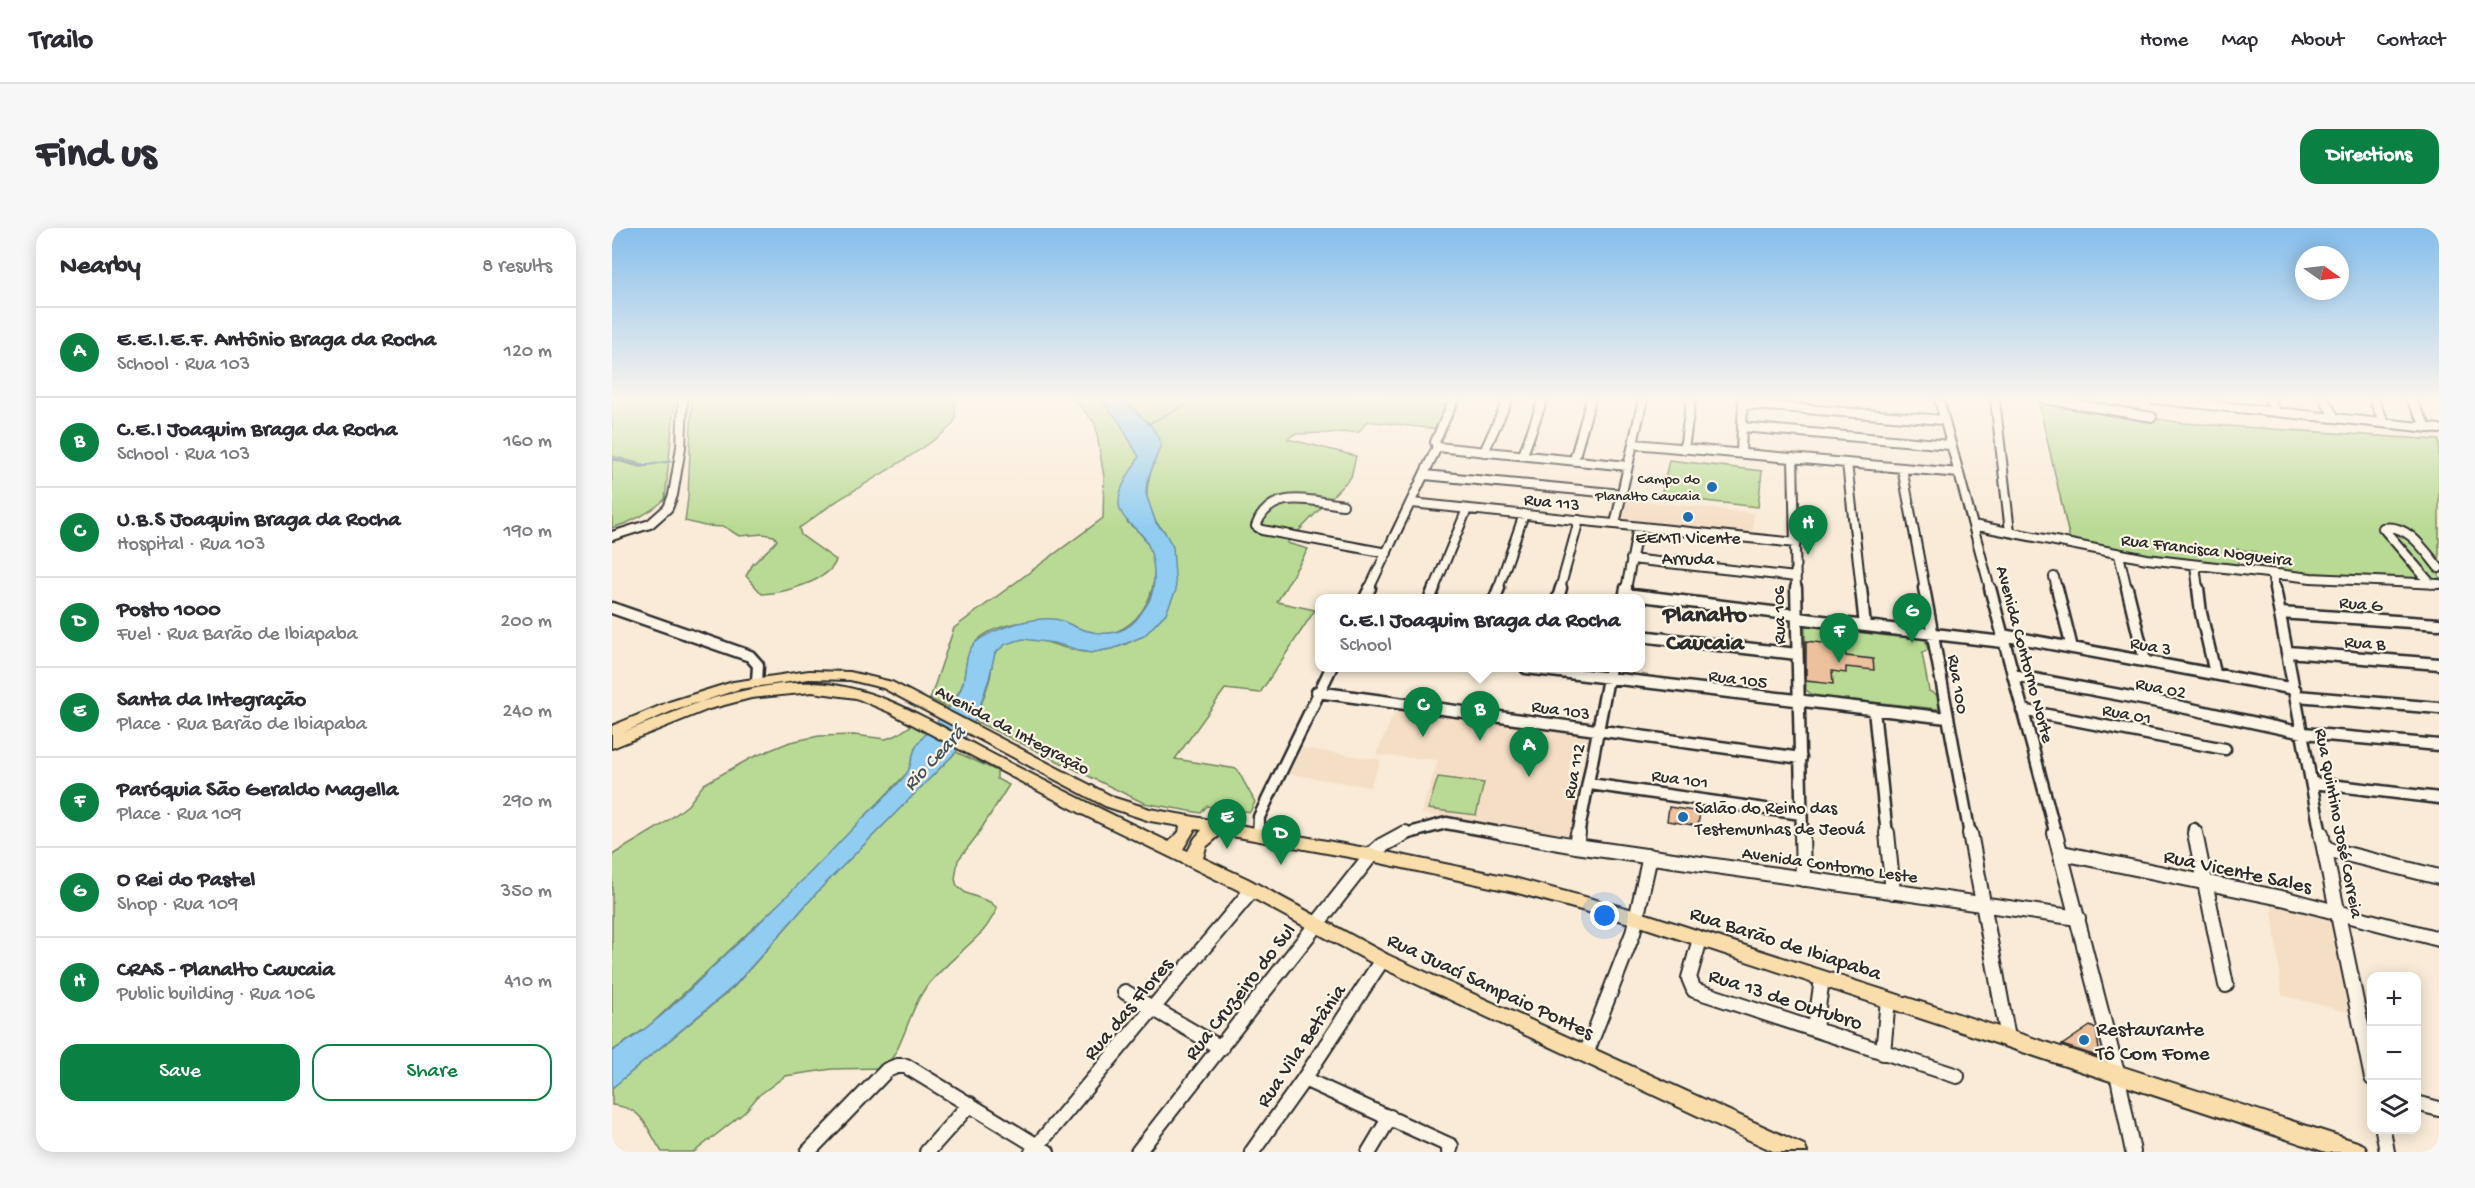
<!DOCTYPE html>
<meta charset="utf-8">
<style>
:root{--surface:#fff;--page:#f7f7f7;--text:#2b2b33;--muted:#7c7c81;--line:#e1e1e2;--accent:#0b8043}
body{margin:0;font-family:"Gochi Hand",sans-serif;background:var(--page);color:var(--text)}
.controls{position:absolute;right:18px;bottom:18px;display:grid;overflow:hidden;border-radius:12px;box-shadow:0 3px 15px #0003}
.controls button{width:54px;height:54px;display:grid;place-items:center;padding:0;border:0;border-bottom:2px solid var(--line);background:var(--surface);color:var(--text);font:30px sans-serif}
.compass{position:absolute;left:1683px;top:18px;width:54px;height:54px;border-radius:50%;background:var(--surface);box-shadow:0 3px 15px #0003;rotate:104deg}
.you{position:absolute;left:993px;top:688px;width:21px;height:21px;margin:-15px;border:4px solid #fff;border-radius:50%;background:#1a73e8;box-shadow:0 0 0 9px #1a73e833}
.badge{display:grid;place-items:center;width:39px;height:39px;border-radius:50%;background:var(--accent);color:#fff;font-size:20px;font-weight:700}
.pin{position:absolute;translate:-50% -50px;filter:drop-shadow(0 2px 3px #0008)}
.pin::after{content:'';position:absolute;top:32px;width:21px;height:18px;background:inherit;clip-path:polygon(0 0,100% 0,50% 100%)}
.popup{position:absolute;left:703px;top:366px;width:330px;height:78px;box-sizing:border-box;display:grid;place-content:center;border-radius:12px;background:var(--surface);filter:drop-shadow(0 2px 4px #0005);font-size:20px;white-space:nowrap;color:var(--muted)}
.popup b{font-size:22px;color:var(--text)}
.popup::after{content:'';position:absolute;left:50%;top:100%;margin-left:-12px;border:12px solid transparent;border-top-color:var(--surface)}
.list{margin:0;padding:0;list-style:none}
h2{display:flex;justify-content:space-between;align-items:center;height:78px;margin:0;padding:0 24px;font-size:26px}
h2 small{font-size:20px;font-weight:400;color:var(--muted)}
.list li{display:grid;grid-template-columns:39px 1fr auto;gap:18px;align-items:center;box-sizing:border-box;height:90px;padding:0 24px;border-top:2px solid var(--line)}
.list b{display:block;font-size:22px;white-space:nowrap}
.list p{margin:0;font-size:20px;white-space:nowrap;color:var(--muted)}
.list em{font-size:20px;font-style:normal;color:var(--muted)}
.actions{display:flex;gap:12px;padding:18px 24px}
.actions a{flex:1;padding:14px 0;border:2px solid var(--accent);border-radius:18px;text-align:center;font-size:21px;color:var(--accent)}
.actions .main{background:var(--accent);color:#fff}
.icon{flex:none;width:33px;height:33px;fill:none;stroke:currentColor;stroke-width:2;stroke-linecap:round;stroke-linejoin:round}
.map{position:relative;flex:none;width:1827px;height:924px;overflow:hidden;border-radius:18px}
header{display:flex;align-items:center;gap:36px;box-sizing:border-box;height:84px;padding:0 30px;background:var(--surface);border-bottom:2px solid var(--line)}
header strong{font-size:28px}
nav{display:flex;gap:33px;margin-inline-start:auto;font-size:21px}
.intro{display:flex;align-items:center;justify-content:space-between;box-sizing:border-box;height:144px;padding:0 36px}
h1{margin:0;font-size:42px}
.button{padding:15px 27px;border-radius:18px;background:var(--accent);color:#fff;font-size:21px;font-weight:700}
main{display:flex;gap:36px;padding:0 36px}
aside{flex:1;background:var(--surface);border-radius:18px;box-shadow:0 3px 15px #0003}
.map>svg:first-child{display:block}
.built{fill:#f5dec6}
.green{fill:#b9da94;stroke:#728260;stroke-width:1.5}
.water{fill:#91cdf1;stroke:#688ca2;stroke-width:1.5}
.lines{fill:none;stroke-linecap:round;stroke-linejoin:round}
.stream{stroke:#688ca2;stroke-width:2}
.building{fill:#edc19d;stroke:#2b2b2b;stroke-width:1.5}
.minor-far2-casing{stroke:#2b2b2b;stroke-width:12}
.minor-far1-casing{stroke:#2b2b2b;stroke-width:15}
.minor-casing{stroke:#2b2b2b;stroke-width:18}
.major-casing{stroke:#2b2b2b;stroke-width:4}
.minor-far2{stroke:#fcf5e5;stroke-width:8}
.minor-far1{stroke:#fcf5e5;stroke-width:10}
.minor{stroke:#fcf5e5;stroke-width:14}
.major{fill:#f9deab;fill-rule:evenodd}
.poi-dot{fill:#1f6fb2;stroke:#fcf5e5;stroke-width:2}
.labels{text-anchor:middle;stroke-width:4.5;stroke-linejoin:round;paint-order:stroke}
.far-poi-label{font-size:15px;fill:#2b2b2b;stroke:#fcf5e5;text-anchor:end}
.street-label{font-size:18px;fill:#2b2b2b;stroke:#fcf5e5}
.poi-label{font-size:18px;fill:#2b2b2b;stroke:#fcf5e5}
.water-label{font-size:20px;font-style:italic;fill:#44545c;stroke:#fcf5e5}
.near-street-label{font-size:21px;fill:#2b2b2b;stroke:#fcf5e5}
.near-poi-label{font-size:21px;fill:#2b2b2b;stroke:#fcf5e5;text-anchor:start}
.district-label{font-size:24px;font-weight:bold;fill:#2b2b2b;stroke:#fcf5e5}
</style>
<header>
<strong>Trailo</strong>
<nav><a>Home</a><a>Map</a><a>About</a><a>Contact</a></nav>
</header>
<div class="intro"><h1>Find us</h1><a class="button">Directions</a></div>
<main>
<aside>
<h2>Nearby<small>8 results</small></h2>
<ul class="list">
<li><span class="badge">A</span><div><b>E.E.I.E.F. Antônio Braga da Rocha</b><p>School · Rua 103</p></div><em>120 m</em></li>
<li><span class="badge">B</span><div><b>C.E.I Joaquim Braga da Rocha</b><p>School · Rua 103</p></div><em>160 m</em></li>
<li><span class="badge">C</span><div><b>U.B.S Joaquim Braga da Rocha</b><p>Hospital · Rua 103</p></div><em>190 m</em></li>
<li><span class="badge">D</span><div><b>Posto 1000</b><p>Fuel · Rua Barão de Ibiapaba</p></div><em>200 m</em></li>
<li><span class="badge">E</span><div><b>Santa da Integração</b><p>Place · Rua Barão de Ibiapaba</p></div><em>240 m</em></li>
<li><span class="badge">F</span><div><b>Paróquia São Geraldo Magella</b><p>Place · Rua 109</p></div><em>290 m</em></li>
<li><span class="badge">G</span><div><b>O Rei do Pastel</b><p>Shop · Rua 109</p></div><em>350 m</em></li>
<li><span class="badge">H</span><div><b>CRAS - Planalto Caucaia</b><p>Public building · Rua 106</p></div><em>410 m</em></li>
</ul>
<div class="actions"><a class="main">Save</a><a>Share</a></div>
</aside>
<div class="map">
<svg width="1827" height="924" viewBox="0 0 1827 924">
<rect width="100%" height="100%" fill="#f9ebd7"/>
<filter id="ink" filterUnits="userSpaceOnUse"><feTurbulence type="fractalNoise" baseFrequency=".0167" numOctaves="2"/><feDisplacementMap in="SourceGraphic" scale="12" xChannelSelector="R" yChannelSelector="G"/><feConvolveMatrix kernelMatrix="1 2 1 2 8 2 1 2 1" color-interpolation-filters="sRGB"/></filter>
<g filter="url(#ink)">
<path class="built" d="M1014,271l128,14 -2,23 -131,-15z
M784,481l194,25 2,1 -2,8 -19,14 -3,17 13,20 -7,40 -3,2 -150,-22 17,-54 -62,-5z
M690,520l73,11 6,1 -11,27 -81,-13z
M1659,673l63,18 17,94 -69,-18z"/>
<path class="green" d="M0,171h63l-10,100c-16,15 -32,23 -53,29v-69l28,8 8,-1 -36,-10z
M80,171h263c0,7 2,17 -1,23 -7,15 -98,67 -117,79 -13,8 -25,19 -38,27l2,7 35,25c-6,21 -53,33 -74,34l-16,-18 7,-12 22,-21 2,-3 -3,-4 -11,-2 -24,2 -14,-9 -20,-1 -20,-5 3,-23z
M461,171h26l19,20 21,38 -7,12 -5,53c6,5 13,10 17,16 28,38 -4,106 -54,95 -9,-2 -19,-4 -25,-11 -26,-4 -78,0 -93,25 -7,10 -6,25 -9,36 -3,9 -9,17 -13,25l-20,-9 24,-71 149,-110 1,-41 -9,-54z
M512,171h338l-17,31 -78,-9 -8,11 -65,2 -6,5 68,17 -5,21 -64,66 21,6 -31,53 38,8 -55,83 -35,-4 -50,70 62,10 18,33 -5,10 -43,-6 -6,7 -57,-10 -169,-82c5,-14 11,-29 15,-43 2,-8 1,-20 6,-27 26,-31 66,4 96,1 34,-3 52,-15 74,-39l-2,-82c-29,-27 -15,-56 -3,-87z
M1426,172l145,23 256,17v143l-176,-12 -7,-19 -21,-3 4,18 -96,-13 -73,-14z
M1057,232l93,11 -4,36 -97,-11z
M1200,394l16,2 5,5 64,8 3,-5 18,2 7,4 3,12 -6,3 7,38 8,4 2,14 -125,-13 -8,-6 -1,-65z
M300,497l15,9 -11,12 -8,26 -109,113 -150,141 -37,25v-196l50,-30 26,-20 16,-21 47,-26 39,-16 29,-6 35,-1 32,4 11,-4z
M344,524l41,19v8l12,6 -33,52 -18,23 -3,19 2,7 9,7 24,9 6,5v4c-5,8 -9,17 -16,23 -18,18 -40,35 -56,56 -17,25 -19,56 -40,78l-52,1 -47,7 -27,20 -13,16 -51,40h-32c-17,-25 -17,-44 -50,-47v-17l122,-101 86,-98z
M826,549l46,6 -8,32 -48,-6z"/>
<path class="water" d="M487,171h25c15,20 26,17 37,45l-14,38 -1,12 10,29 8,8 9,16 3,43 -10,23 -22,23 -29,12 -25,5 -36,-10 -31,-4 -17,5 -11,9 -6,26 -14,42 -19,31 -136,137 -86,97 -122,102v-37c40,-23 72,-56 105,-88 48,-45 95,-91 140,-139 12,-13 44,-40 51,-53 4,-8 4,-18 9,-26 14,-21 38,-36 46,-62 3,-12 2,-30 11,-39 16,-16 70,-32 91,-22 23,12 55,20 74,-6 4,-6 10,-13 12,-20 6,-17 3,-47 -9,-61 -9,-9 -23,-18 -23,-32 0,-18 12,-31 20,-46l-21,-37z"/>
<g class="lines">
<path class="stream" d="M536,196l49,-25
M0,230l30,8 30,-5"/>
</g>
<path class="building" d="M1194,413l24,3 1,4 14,2 1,6 27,3 1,11 -28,-3v6l-14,-2 1,13 -27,-3z
M1057,579l31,5 -2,14 -31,-5z
M1478,798l6,3 4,28 -38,-12z"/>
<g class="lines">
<defs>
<path id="minor-far2" d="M1327,171l51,190
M1383,171l15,133
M1433,171l107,18
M1541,171l286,30
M1657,171l7,13
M1712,171l11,19
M1761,171l12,24
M1798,171l17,28
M1131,176l200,16
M1130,199l208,18
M1022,216l325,29
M825,219l191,19
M825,219l-2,-5 19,-43
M1072,221l7,-50
M872,224l24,-53
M1129,225l2,-54
M911,227l20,-56
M1181,230l3,131
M962,232l17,-61
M1235,235l14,126
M1290,240l23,121
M813,247l197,19
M800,275l384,40
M731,277c-32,-4 -73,-18 -87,21l6,4 125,23
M1003,296l28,-125
M1361,297l174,34 164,19 128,6
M0,308l38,-12 18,-16 5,-13 8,-48 2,-48
M1507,327l8,34
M1019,331l165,18
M1583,337l3,24
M1660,346l3,15
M1442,349l3,12
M1819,356l-48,-56c25,-5 42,23 56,40
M757,361l68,-142
M822,361l33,-80
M886,361l26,-75
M948,361l19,-69
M1014,361l12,-62"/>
<path id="minor-far1" d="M1184,360l6,247
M1249,360l4,38
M1312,360l46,247
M1378,360l66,247
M1445,360l15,60
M1515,360l18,73
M1586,360l3,25 14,60
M1663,360l46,247
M1013,366l171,21
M753,370l5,-10
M818,370l4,-10
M883,370l4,-10
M946,370l3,-10
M1012,370l2,-10
M0,380l138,48 8,9 -1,17
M1668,385l159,11
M1185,390l206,24
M1390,407l293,54
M1028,408l157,18
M1676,424l151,12
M914,440l421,50
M1401,447l150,28 140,30 136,12
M705,464l484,66
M1685,468l142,12
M1262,482l13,125
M1410,482l203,39
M1701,555l126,15
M978,556l211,30
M1582,601l1,6
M646,607l1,-18 72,-149
M790,607l44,-12 65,12
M966,607l32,-167"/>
<path id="minor" d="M891,605l73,13 502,72
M1190,605l1,46
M1275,605l6,59
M1358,605l38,205
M1443,605l62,240 16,79
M1583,605l31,152
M1709,605l51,245
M964,618l2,-13
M1714,621l113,28
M1450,625l224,46 153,40
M1088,711l-11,39 5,12 263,86
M513,764l96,56
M1203,800l7,-49
M1271,825l5,-54
M974,826l47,-121 17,-77
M692,851l147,67 -2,6
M1804,875l23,6
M1771,902l4,22
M196,924l79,-82 10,-4h9l141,86
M315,924l43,-48
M420,924l220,-262
M526,924l233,-297 10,-9 24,-13
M640,924l52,-73 78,-119
M757,924l21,-35"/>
<path id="major" d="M197,443l41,1 42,10 223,116 35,11 221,40 143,29 123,33 720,231 7,3 3,7h-41l-689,-227 -123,-33 -143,-31 -150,-27 -15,13 -3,11 45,21 140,76 416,190 3,7h-32l-399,-187 -140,-76 -146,-71 -201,-106 -33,-14 -44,-6 -61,6 -42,11 -97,39v-11l3,-1 -3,1v-11l57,-24 64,-20zM197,451l41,1 33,8 222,118 45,15 30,5 -1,6 -10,10c-59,-28 -117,-57 -175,-87 -57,-30 -116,-70 -181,-72 -36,-2 -78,9 -113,19l39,-13zM88,474l-76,30 55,-24zM583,601l7,1 -7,8 -7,13 -5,-2z"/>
</defs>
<use href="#minor-far2" class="minor-far2-casing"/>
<use href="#minor-far1" class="minor-far1-casing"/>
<use href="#minor" class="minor-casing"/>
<use href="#major" class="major-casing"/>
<use href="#minor-far2" class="minor-far2"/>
<use href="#minor-far1" class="minor-far1"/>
<use href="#minor" class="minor"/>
<use href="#major" class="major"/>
</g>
</g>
<linearGradient id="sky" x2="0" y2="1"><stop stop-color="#85beec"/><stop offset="0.57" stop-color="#fcf6ed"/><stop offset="1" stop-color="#fcf6ed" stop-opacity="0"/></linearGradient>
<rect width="1827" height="300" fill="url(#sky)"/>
<g class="poi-dot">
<circle cx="1100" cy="259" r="6"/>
<circle cx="1076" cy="289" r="6"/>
<circle cx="1071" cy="589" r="6"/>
<circle cx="1472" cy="812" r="6"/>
</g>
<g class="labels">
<g class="far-poi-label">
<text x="1088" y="255">Campo do<tspan x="1088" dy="17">Planalto Caucaia</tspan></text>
</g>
<g class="street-label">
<text transform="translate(940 273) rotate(6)" y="6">Rua 113</text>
<text transform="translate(1595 321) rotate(7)" y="6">Rua Francisca Nogueira</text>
<text transform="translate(1749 375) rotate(5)" y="6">Rua G</text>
<text transform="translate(1166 387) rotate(-91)" y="6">Rua 106</text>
<text transform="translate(1753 414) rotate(4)" y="6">Rua B</text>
<text transform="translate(1539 417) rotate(10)" y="6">Rua 3</text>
<text transform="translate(1414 426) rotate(75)" y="6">Avenida Contorno Norte</text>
<text transform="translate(1126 450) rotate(7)" y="6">Rua 105</text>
<text transform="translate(1347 456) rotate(81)" y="6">Rua 100</text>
<text transform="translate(1549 459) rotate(11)" y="6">Rua 02</text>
<text transform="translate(949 481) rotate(8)" y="6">Rua 103</text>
<text transform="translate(1515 485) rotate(11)" y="6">Rua 01</text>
<text transform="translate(401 501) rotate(28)" y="6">Avenida da Integração</text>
<text transform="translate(961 543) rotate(-79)" y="6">Rua 112</text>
<text transform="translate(1068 550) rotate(8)" y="6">Rua 101</text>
<text transform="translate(1728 595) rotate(79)" y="6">Rua Quintino José Correia</text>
<text transform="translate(1218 636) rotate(8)" y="6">Avenida Contorno Leste</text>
</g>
<g class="poi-label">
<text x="1076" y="315">EEMTI Vicente<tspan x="1076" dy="21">Arruda</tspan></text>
<text x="1083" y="585" text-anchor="start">Salão do Reino das<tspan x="1083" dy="21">Testemunhas de Jeová</tspan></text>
</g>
<g class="water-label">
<text transform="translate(321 529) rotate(-47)" y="7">Rio Ceará</text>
</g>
<g class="near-street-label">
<text transform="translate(1626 642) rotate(12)" y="7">Rua Vicente Sales</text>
<text transform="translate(1174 714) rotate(18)" y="7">Rua Barão de Ibiapaba</text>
<text transform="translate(879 757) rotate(25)" y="7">Rua Juací Sampaio Pontes</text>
<text transform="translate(627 763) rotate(-52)" y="7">Rua Cruzeiro do Sul</text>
<text transform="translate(1174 770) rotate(18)" y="7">Rua 13 de Outubro</text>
<text transform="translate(515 780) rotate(-50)" y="7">Rua das Flores</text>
<text transform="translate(688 817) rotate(-56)" y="7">Rua Vila Betânia</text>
</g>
<g class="near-poi-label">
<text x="1484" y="807">Restaurante<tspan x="1484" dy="24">Tô Com Fome</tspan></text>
</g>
<g class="district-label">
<text x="1093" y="393">Planalto<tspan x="1093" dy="28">Caucaia</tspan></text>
</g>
</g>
</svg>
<div class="controls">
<button>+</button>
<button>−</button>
<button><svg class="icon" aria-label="layers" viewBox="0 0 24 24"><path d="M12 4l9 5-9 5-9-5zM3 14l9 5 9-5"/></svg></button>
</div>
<svg class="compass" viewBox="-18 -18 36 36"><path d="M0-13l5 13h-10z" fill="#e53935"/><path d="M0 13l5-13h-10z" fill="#7c7c81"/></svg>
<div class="you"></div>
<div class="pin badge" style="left:917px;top:549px">A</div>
<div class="pin badge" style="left:868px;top:513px">B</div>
<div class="popup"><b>C.E.I Joaquim Braga da Rocha</b>School</div>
<div class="pin badge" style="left:811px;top:509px">C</div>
<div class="pin badge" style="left:669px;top:637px">D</div>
<div class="pin badge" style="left:615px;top:621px">E</div>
<div class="pin badge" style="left:1227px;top:435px">F</div>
<div class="pin badge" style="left:1300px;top:415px">G</div>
<div class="pin badge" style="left:1196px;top:327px">H</div>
</div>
</main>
